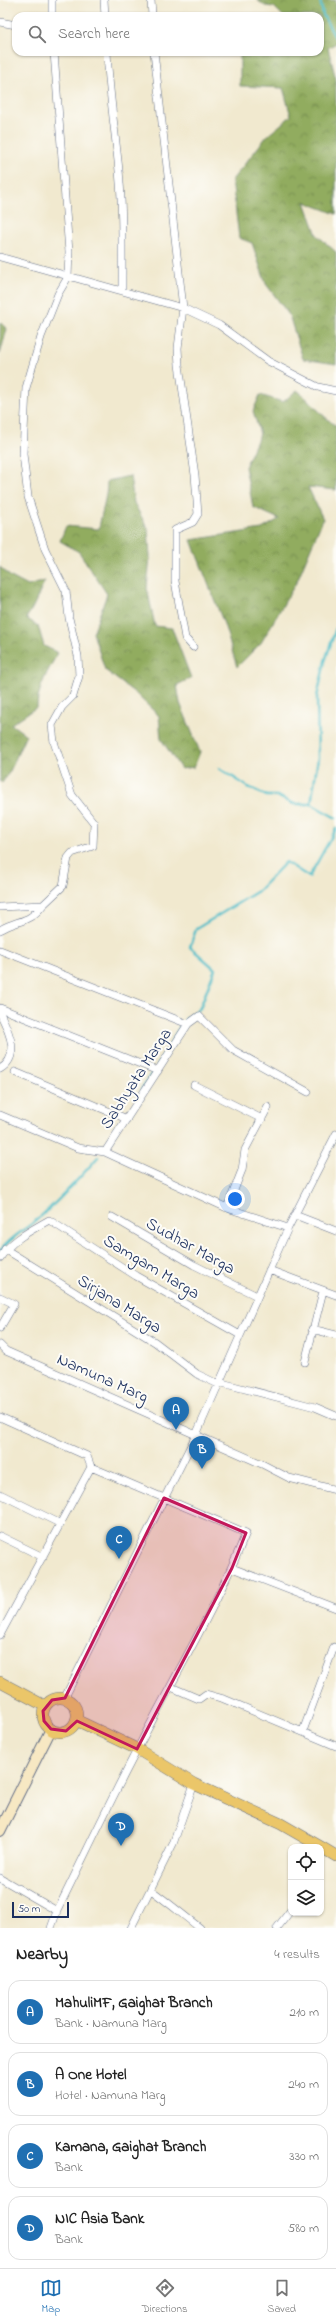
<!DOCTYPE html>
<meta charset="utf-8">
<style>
:root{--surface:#fff;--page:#f6f6f6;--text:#222;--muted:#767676;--line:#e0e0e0;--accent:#1f6fb2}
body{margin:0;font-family:"Indie Flower",sans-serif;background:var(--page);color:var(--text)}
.controls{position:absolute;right:12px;bottom:12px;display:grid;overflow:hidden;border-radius:8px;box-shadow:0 1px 3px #0004}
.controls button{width:36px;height:36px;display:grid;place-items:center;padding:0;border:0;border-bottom:1px solid var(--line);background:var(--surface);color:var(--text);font:20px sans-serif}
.scale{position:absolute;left:12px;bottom:10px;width:57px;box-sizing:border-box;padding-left:4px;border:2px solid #1b2f5e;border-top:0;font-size:11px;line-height:14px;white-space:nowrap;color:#1b2f5e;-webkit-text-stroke:3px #fdfcf7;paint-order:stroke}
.you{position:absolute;left:235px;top:1199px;width:14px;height:14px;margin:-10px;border:3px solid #fff;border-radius:50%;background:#1a73e8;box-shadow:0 0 0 6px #1a73e833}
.badge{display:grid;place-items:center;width:26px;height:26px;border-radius:50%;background:var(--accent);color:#fff;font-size:13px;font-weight:700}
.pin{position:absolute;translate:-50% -33px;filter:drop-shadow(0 1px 2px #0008)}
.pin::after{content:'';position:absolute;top:21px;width:14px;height:12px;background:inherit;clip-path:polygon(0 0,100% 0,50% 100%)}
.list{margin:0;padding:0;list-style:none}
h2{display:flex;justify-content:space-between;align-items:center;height:52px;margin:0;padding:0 16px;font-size:17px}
h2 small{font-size:13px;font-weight:400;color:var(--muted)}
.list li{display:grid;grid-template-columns:26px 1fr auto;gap:12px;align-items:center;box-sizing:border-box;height:64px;margin:0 8px 8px;padding:0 8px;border:1px solid var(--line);border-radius:12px}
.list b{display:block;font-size:15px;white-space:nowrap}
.list p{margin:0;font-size:13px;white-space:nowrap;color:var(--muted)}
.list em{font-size:13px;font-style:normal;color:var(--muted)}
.icon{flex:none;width:22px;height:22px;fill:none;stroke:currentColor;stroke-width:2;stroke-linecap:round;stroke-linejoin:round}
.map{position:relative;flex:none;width:336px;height:1928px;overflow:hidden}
.search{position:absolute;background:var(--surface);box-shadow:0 1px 3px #0004;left:12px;right:12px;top:12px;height:44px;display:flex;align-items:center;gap:10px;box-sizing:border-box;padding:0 14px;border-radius:12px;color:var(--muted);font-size:15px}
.sheet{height:340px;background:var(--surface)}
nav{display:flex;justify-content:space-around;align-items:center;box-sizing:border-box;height:56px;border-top:1px solid var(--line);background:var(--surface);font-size:11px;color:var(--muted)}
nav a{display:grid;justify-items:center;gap:2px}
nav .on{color:var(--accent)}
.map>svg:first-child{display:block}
.forest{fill:url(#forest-crowns);stroke:#566e5e}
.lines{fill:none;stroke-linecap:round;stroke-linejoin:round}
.stream{stroke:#50bdc8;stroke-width:2.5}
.street-casing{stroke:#667086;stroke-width:8}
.secondary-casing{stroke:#667086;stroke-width:12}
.primary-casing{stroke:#667086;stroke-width:12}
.street{stroke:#fff;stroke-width:7}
.secondary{stroke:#f7e8c3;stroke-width:10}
.primary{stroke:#ebc669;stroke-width:11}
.marked{fill:#c2185b;fill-opacity:0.2;stroke:#c2185b;stroke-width:3;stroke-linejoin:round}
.labels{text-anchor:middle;stroke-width:4;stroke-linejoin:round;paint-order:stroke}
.street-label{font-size:17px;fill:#1b2f5e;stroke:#fdfcf7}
</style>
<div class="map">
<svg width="336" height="1928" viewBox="0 0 336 1928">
<defs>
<pattern id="forest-crowns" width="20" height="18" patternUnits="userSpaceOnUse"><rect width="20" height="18" fill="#91ac5e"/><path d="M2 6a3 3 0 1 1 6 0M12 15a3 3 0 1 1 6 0" fill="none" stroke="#768c51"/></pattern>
</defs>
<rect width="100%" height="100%" fill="#fdfcf7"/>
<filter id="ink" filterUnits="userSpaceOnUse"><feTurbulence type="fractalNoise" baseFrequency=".025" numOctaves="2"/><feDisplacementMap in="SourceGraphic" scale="8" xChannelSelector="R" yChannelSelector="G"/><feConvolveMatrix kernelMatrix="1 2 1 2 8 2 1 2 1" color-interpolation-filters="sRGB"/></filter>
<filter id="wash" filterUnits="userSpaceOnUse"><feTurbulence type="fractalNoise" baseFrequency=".012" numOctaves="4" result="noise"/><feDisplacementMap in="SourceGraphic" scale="16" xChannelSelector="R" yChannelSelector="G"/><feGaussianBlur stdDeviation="0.9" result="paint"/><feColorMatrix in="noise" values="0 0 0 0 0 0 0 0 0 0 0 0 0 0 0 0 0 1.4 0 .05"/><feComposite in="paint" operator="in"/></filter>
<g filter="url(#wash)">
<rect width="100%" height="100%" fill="#f1e9cf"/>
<path class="forest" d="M257,0h79v43l-8,5 8,31v135l-31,-12 12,33 19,17v112l-33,-5 -14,-44 -23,-31 -14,-41 -13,-5 -7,-58 35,-44 24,-20 -8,-28 -43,-2v-34h80v-36h-37l-9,-9 -9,-1z
M0,322l7,7 -7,25z
M297,390c14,11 24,25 39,36v64l-28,-3 15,32 -26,62 -36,62 -24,24 -13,-43 -33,-84 71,-11 17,-10 -26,-12 -8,-40 15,-33 -7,-23 7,-16 23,7z
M130,476l4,27 14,26 2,28 -3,31 8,38 17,2 19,50 -14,7 3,18 20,49 -6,15 -13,2 -20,-30 -2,-23 -24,-23 -30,-23 -12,-37 14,-39 -28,-42 -19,-11 6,-15 33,3c2,-16 8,-31 8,-48z
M0,567l11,10 17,9 17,-5c-7,12 -10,26 -19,37l12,8 6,20 14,7c-10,17 -20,34 -21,54l-26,17 15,11 -16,36 -8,12 -2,-2z"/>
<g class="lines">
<path class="stream" d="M320,0l3,15 13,24
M336,628l-11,33 -8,36 1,61 -7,46 25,14
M219,768l29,19 19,9h10l17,8h17
M185,1020l15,-12 15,-39 -25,-22 6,-18 62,-38 28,-29 23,15 27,-48
M158,1065l22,-38
M141,1090l11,-17
M0,1251c9,-12 21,-19 33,-28 24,-20 45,-43 65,-66"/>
</g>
</g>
<g filter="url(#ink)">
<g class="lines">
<defs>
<path id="street" d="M52,0v16
M104,0l1,16
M151,0l1,16
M0,22l16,3
M107,52c2,37 7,72 11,109 5,43 4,87 4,130
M154,52l29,256 -5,40 1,17 16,110 3,39 -5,8 -18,8v51l10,57 8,9
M0,257l183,51 36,17 49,36 50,26 18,4
M0,907l43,-2 20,-19 5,-28 4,-5 21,-7 1,-23 -22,-28 -18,-53 -2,-17 10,-18 11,-11 6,-20 -1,-20 -9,-38 -3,-27 -21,-42 -17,-52 -5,-43 3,-66 15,-51 17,-43 10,-17 1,-25 -15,-200
M0,930c19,-11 28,-6 43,-25
M0,950l188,74 -83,128 122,56 61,20
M0,1008l158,63
M0,1013c8,17 22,43 0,56
M188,1024l11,-8 34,34 75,42
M15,1072l112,47
M194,1085l68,34
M0,1115l78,33 27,4
M227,1208l15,-38 3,-20 23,-43
M295,1215l41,16
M112,1217l82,48 63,31
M5,1249l150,93 42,32 21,10
M0,1258c11,-18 32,-28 49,-38l87,56 104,59
M269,1270l67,25
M0,1297l14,7 -14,24
M312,1329l24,6
M0,1345l6,6 256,113 27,14 47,12
M305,1362l18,-71
M218,1382l97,25 21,9
M0,1417l87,39 4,11
M0,1494l61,30
M0,1536l43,21
M232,1568l104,40
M0,1635l91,-168 155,66c-30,75 -72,144 -109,217 -28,53 -53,107 -80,161l-57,-33
M171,1687l28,12 7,-5 18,5 112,47
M64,1699l132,-264 92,-207 48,-94
M303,1731l31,-84
M151,1890c18,13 32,25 49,38
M51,1928l6,-17
M131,1928l42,-84 21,-60
M277,1928l14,-18"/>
<path id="secondary" d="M0,1831l51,-102"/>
<path id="primary" d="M0,1682l45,24
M43 1715a17 17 0 1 1 34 0a17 17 0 1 1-34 0Z
M76,1720l61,29 57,35 87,40 40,23
M321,1847l15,9"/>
</defs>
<use href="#street" class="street-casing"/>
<use href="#secondary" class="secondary-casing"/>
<use href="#primary" class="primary-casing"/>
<use href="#street" class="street"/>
<use href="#secondary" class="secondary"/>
<use href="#primary" class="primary"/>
</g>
</g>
<path class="marked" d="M164,1498l82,35 -14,35 -95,181 -60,-28 -11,10 -15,-2 -7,-8 -1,-10 9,-11 13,-2z"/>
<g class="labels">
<g class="street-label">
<text transform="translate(135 1078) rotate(-57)" y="6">Sabhyata Marga</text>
<text transform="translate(191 1245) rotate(29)" y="6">Sudhar Marga</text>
<text transform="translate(152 1266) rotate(31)" y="6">Samgam Marga</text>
<text transform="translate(120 1303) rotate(32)" y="6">Sirjana Marga</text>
<text transform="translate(103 1377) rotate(24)" y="6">Namuna Marg</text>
</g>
</g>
</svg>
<div class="controls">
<button><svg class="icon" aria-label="locate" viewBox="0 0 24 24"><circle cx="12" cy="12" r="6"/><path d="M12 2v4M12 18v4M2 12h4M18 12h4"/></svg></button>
<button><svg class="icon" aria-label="layers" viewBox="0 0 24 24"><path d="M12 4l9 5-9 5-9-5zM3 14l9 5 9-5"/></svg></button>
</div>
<div class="scale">50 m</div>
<div class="you"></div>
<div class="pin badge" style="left:176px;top:1430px">A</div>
<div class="pin badge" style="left:202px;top:1469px">B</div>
<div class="pin badge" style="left:119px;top:1559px">C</div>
<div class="pin badge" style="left:121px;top:1846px">D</div>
<div class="search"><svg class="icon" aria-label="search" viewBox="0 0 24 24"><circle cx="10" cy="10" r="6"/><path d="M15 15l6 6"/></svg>Search here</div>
</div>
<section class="sheet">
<h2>Nearby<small>4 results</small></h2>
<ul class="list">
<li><span class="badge">A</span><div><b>MahuliMF, Gaighat Branch</b><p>Bank · Namuna Marg</p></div><em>210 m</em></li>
<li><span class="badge">B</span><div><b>A One Hotel</b><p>Hotel · Namuna Marg</p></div><em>240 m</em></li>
<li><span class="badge">C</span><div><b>Kamana, Gaighat Branch</b><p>Bank</p></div><em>330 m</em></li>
<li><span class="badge">D</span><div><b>NIC Asia Bank</b><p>Bank</p></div><em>580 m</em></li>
</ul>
</section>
<nav>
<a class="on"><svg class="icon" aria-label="map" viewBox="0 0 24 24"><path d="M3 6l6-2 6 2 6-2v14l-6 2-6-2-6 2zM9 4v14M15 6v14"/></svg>Map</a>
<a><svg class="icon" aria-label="directions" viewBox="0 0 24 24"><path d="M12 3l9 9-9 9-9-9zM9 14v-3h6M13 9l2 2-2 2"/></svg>Directions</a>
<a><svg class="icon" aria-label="saved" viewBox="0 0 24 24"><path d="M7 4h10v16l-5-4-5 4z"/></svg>Saved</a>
</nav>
